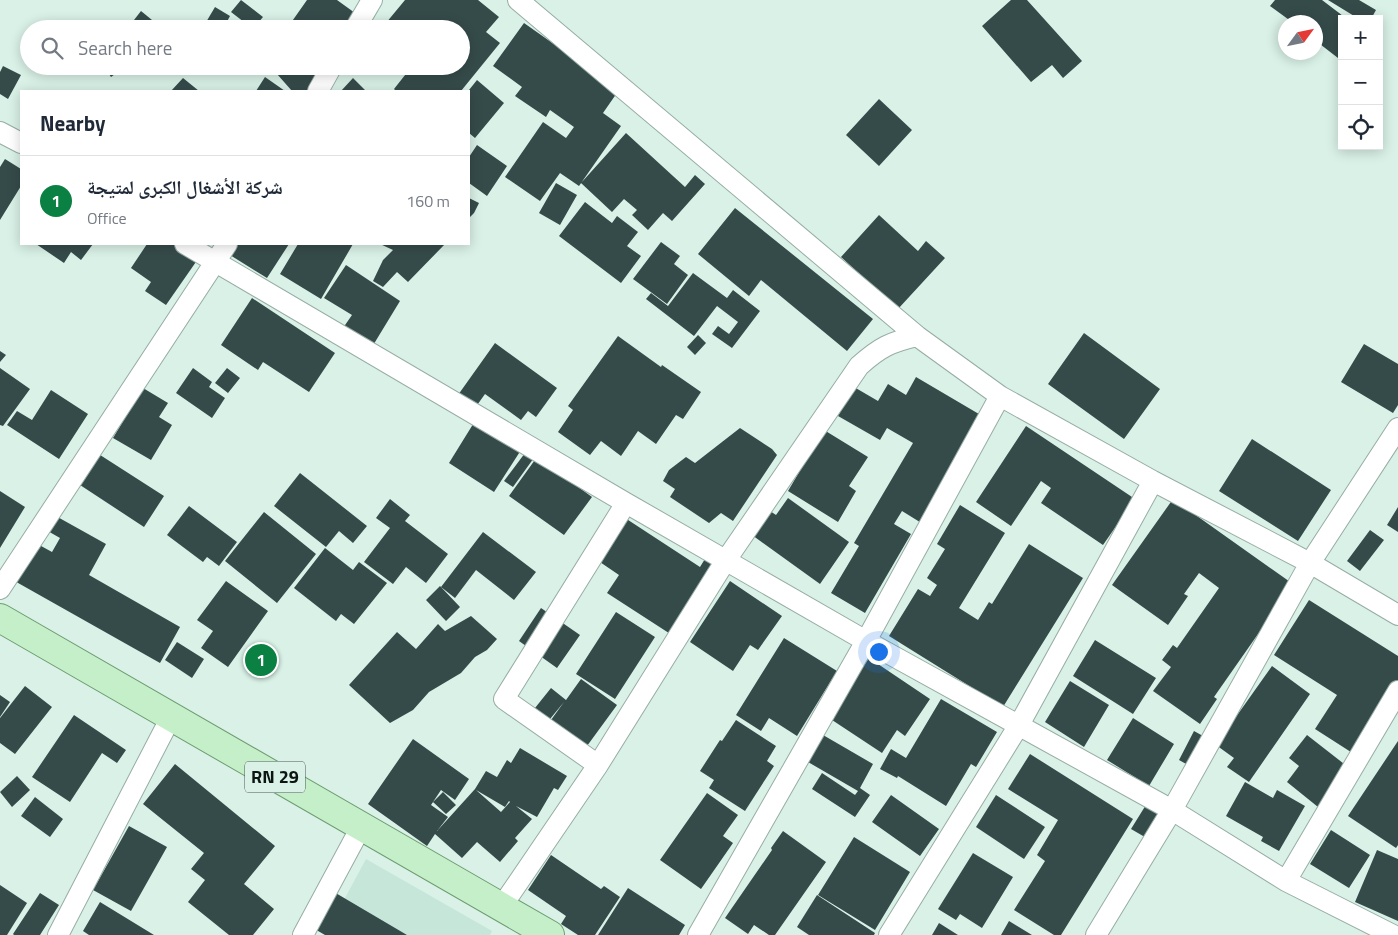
<!DOCTYPE html>
<meta charset="utf-8">
<style>
:root{--surface:#fff;--page:#f2f2f3;--text:#1f2937;--muted:#747a83;--line:#e0e1e3;--accent:#0b8043}
body{margin:0;font-family:"Titillium Web","Noto Naskh Arabic",sans-serif;background:var(--page);color:var(--text)}
.controls{position:absolute;right:15px;top:15px;display:grid;overflow:hidden;border-radius:0px;box-shadow:0 2px 12px #0003}
.controls button{width:45px;height:45px;display:grid;place-items:center;padding:0;border:0;border-bottom:1px solid var(--line);background:var(--surface);color:var(--text);font:25px sans-serif}
.compass{position:absolute;left:1278px;top:15px;width:45px;height:45px;border-radius:50%;background:var(--surface);box-shadow:0 2px 12px #0003;rotate:57deg}
.you{position:absolute;left:878px;top:651px;width:18px;height:18px;margin:-12px;border:4px solid #fff;border-radius:50%;background:#1a73e8;box-shadow:0 0 0 8px #1a73e833}
.badge{display:grid;place-items:center;width:32px;height:32px;border-radius:50%;background:var(--accent);color:#fff;font-size:16px;font-weight:700}
.pin{position:absolute;translate:-50% -50%;border:2px solid #fff;box-shadow:0 1px 5px #0006}
.list{margin:0;padding:0;list-style:none}
h2{display:flex;justify-content:space-between;align-items:center;height:65px;margin:0;padding:0 20px;font-size:21px}
h2 small{font-size:16px;font-weight:400;color:var(--muted)}
.list li{display:grid;grid-template-columns:32px 1fr auto;gap:15px;align-items:center;box-sizing:border-box;height:90px;padding:0 20px;border-top:1px solid var(--line)}
.list b{display:block;font-size:19px;white-space:nowrap}
.list p{margin:0;font-size:16px;white-space:nowrap;color:var(--muted)}
.list em{font-size:16px;font-style:normal;color:var(--muted)}
.icon{flex:none;width:28px;height:28px;fill:none;stroke:currentColor;stroke-width:2;stroke-linecap:round;stroke-linejoin:round}
.map{position:relative;flex:none;width:1398px;height:935px;overflow:hidden}
.search{position:absolute;background:var(--surface);box-shadow:0 2px 12px #0003;left:20px;top:20px;width:450px;height:55px;display:flex;align-items:center;gap:12px;box-sizing:border-box;padding:0 18px;border-radius:28px;color:var(--muted);font-size:19px}
.panel{position:absolute;background:var(--surface);box-shadow:0 2px 12px #0003;left:20px;top:90px;width:450px;height:155px;border-radius:0px}
.map>svg:first-child{display:block}
.built{fill:#c7e6da}
.building{fill:#354b4a;fill-rule:evenodd}
.lines{fill:none;stroke-linecap:round;stroke-linejoin:round}
.minor-casing{stroke:#97ada4;stroke-width:22}
.primary-casing{stroke:#6c9c70;stroke-width:30}
.minor{stroke:#fff;stroke-width:20}
.primary{stroke:#c5efc8;stroke-width:28}
.labels{text-anchor:middle;stroke-width:5;stroke-linejoin:round;paint-order:stroke}
.shield{fill:#d9f1e7;stroke:#4a5752;stroke-width:1}
.shield-label{font-size:18px;font-weight:bold;fill:#0d1512}
</style>
<div class="map">
<svg width="1398" height="935" viewBox="0 0 1398 935">
<rect width="100%" height="100%" fill="#d9f1e7"/>
<path class="built" d="M366,859l126,72 -2,4h-165z"/>
<path class="building" d="M241,0l22,17 -10,12 -22,-17z
M307,0h30l18,13 -11,16h-54l-2,-2z
M405,0h73l21,17 -13,15 14,11 -39,48h-65l-2,-2 15,-19 -4,-4h56v-37h-80z
M1011,0h16l55,61 -19,17 -11,-13 -21,17 -49,-56z
M1275,0h47l25,19h-5v35l-4,4 -22,-17v-19h-24l-22,-16z
M1328,0h31l17,10 -5,9h-12z
M215,7l15,9 -7,13h-21z
M141,11l22,18h-36z
M524,23l95,67 -16,23 18,13 -42,60 -19,-13 -20,28 -35,-24 38,-55 23,16 8,-11 -24,-17 -4,7 -31,-21 7,-9 -29,-21z
M3,66l18,9 -13,24 -8,-5v-22z
M104,66h22l-15,11z
M286,66h24l10,12 -14,13h-14l-15,-17z
M265,77l20,14h-29z
M183,78l16,13h-28z
M353,78l13,13h-25z
M477,80l27,23 -29,35 -6,-5v-43z
M879,99l33,31 -33,36 -33,-31z
M626,133l59,54 10,-12 10,9 -33,37 -9,-8 -15,17 -16,-15 5,-5 -13,-11 -12,13 -31,-29z
M477,145l30,21 -20,30 -18,-13v-26z
M5,159l16,10v17l-21,34v-53z
M556,183l21,12 -17,30 -21,-12z
M469,198l10,5 -5,10 -5,5z
M585,202l27,21 5,-7 21,16 -11,14 14,10 -20,27 -62,-47z
M735,208l138,111 -26,32 -86,-71 -12,16 -51,-42z
M879,215l39,36 8,-10 19,17 -47,51 -57,-52z
M661,242l19,14 -6,8 14,11 -21,29 -34,-25z
M36,244h57l-12,16 -10,-8 -7,11z
M147,244h29l22,15 -32,46 -21,-14 6,-9 -20,-14z
M237,244h52l-22,34 -37,-23z
M298,244h55l-32,55 -41,-25z
M380,244h65l-37,38 -11,-10 -14,15 -10,-6 10,-21 10,-10z
M346,265l54,36 -28,46 -29,-19 9,-13 -28,-17z
M693,273l34,25 6,-8 27,21 -28,37 -20,-14 6,-8 11,8 9,-12 -21,-16 -23,30 -48,-37 5,-6 17,13z
M252,298l83,55 -26,39 -46,-30 -5,8 -37,-25z
M1084,333l76,56 -36,50 -76,-55z
M698,335l8,8 -11,12 -8,-8z
M618,336l43,31 1,-2 39,27 -18,27 -7,-4 -20,29 -18,-13 -17,25 -20,-15 -11,14 -32,-23 15,-22 -5,-4z
M495,343l62,45 -21,29 -8,-6 -7,9 -36,-26 -10,14 -17,-13z
M1364,344l34,20v41l-5,8 -52,-31z
M0,351l6,4 -6,7z
M0,368l30,21 -27,37 -3,-1z
M193,368l19,14 -3,5 16,11 -13,20 -36,-25z
M227,368l13,10 -12,15 -13,-10z
M916,377l68,40 -61,107 -21,-13 -8,13 17,10 -46,79 -34,-20 28,-47 -5,-3 59,-100 -26,-15 -7,12 -42,-24 16,-29 24,14 10,-17 18,11z
M143,388l25,15 -9,14 13,8 -21,35 -38,-22z
M51,390l37,24 -29,45 -52,-34 10,-14 15,9z
M475,421l46,29 -27,42 -45,-29z
M1026,426l109,73 -32,46 -62,-42 10,-15 -10,-7 -30,45 -35,-24z
M740,428l32,21 5,6 -44,66 -12,-8 -12,10 -39,-26 5,-8 -12,-8 6,-11 17,-13 9,6z
M824,430l44,27 -19,29 7,5 -18,31 -50,-31z
M1252,439l79,51 -33,51 -79,-50z
M528,449l8,6 -23,32 -9,-6z
M97,453l67,43 -20,31 -67,-44z
M537,457l55,40 -28,38 -55,-39z
M300,473l67,53 -14,17 -14,-12 -13,16 -52,-41z
M0,491l25,16 -25,41z
M788,498l61,44 -29,42 -68,-49 18,-24 6,4z
M390,499l20,16 -5,6 43,33 -22,29 -20,-16 -13,17 -29,-22 26,-34 -14,-10z
M1173,499l120,85 -79,113 3,2 -17,25 -47,-33 18,-24 -9,-7 11,-15 4,3 42,-60 -20,-15 -15,21 4,2 -20,29 -56,-40z
M960,505l45,28 -46,75 19,12 11,-18 3,2 37,-60 54,34 -80,129 -114,-71 29,-47 12,7 7,-11 -10,-7 18,-29 -8,-5z
M189,506l48,36 -18,24 -12,-9 -4,5 -36,-27z
M1398,507v25l-11,-7z
M264,512l52,42 -39,49 -52,-42z
M54,515l52,29 -17,31 91,52 -20,36 -149,-84 21,-38 20,11 8,-14 -14,-8z
M622,516l78,51 8,-13 15,10 -48,73 -68,-44 12,-18 -25,-17z
M1370,530l14,10 -24,31 -13,-10z
M483,532l53,40 -22,28 -38,-30 -21,28 -14,-11z
M325,548l28,22 6,-8 28,21 -33,41 -13,-10 -5,7 -42,-33z
M226,581l42,30 -40,56 -27,-19 12,-17 -16,-11z
M730,581l52,35 -24,34 -8,-5 -17,26 -43,-29z
M440,586l20,21 -14,14 -20,-21z
M1309,600l89,56v28l-44,70 -39,-25 22,-34 -63,-40z
M541,608l39,27 -23,33 -38,-27z
M616,612l39,25 -40,62 -39,-25z
M471,616l26,23 -10,11 -12,7 -14,16 -32,19 -16,18 -23,13 -41,-38 48,-53 19,17 22,-25 7,7z
M784,638l53,33 -40,65 -28,-18 -8,13 -25,-16z
M1095,640l61,38 -23,36 -60,-38z
M177,642l27,17 -12,19 -27,-18z
M869,658l61,41 -25,37 -8,-6 -15,23 -53,-35z
M1272,666l38,28 -61,88 -22,-15 7,-9 -18,-13z
M581,679l36,26 -30,41 -36,-26 13,-18 -14,17 -15,-11 16,-20 15,12z
M1070,681l39,24 -25,42 -39,-25z
M25,686l27,21 -37,47 -15,-11v-25z
M0,695l10,7 -10,15z
M941,699l56,33 -21,35 -5,-3 -25,42 -48,-30 -1,2 -17,-9 11,-20 15,9z
M74,715l52,35 -9,13 -15,-10 -32,49 -38,-25z
M1133,718l41,26 -25,42 -42,-26z
M736,720l40,26 -9,15 7,5 -29,45 -36,-23 5,-8 -14,-9 20,-31 2,1z
M1194,731l9,5 -15,29 -9,-5z
M823,735l50,29 -13,24 10,7 -15,22 -43,-28 10,-16 33,22 3,-4 -50,-29z
M1307,735l41,32 -30,40 -31,-25 12,-16 -10,-8z
M413,739l56,40 -14,21 -14,-10 -10,15 17,12 -11,14 38,-42 11,-18 11,6 10,-17 4,3 9,-15 47,28 -9,14 -4,-2 -17,29 -21,-11 16,13 -17,19 3,3 -18,21 -23,-20 -15,16 -27,-24 -8,12 -59,-42zM476,790l29,17 4,-6 1,1 -9,10z
M1398,741v104l-2,3 -48,-32z
M1030,754l103,65 -72,116h-7l-40,-25 31,-49 -8,-6 21,-35 -50,-31z
M175,764l100,82 -31,38 30,25 -21,26h-24l-41,-33 17,-22 -14,-11 13,-16 -61,-49z
M17,776l13,14 -18,17 -12,-15z
M1245,782l28,16 4,-8 28,16 -26,45 -18,-10 2,-4 -37,-21z
M443,792l13,13 -10,9 -13,-12z
M707,793l31,22 -15,21 10,7 -32,46 -41,-29z
M891,795l48,34 -19,27 -48,-34z
M996,795l49,32 -21,32 -48,-32z
M35,797l28,22 -13,18 -29,-21z
M1149,800l19,11 -18,29 -19,-11z
M129,826l38,21 -36,64 -38,-21z
M1331,830l39,25 -21,33 -39,-24z
M783,831l43,31 -51,73h-6l-15,-10 -6,9 -23,-16 47,-68 -1,-2z
M854,837l56,35 -35,58 -57,-35z
M1377,850l21,9v62l-43,-19z
M973,853l40,24 -31,51 -22,-14 -4,6 -18,-11z
M551,855l50,34 3,-3 16,11 -25,38h-17l-17,-11 5,-8 -38,-26z
M0,885l27,18 -20,32h-7z
M628,888l57,37 -6,10h-81z
M334,892l73,43h-82l-12,-7z
M40,893l19,12 -19,30h-26l-1,-1z
M817,895l58,38 -1,2h-65l-12,-8z
M100,902l54,33h-65l-6,-4z
M1009,921l23,14h-31z
M939,923l19,12h-26z"/>
<g class="lines">
<defs>
<path id="minor" d="M518,0l399,336
M355,29l17,-29
M318,91l14,-25
M0,132l21,11
M185,244l441,259 240,138 306,169 114,71 107,54
M1000,396l153,85 157,82 -138,247 -76,125
M1398,428l-88,135 88,52
M0,589l227,-345
M598,765l-94,-66 122,-196
M1286,881l112,-190
M502,906l96,-141 128,-205 133,-194c21,-19 32,-24 58,-30l83,60 -134,245 -168,294
M58,935l113,-218
M303,935l58,-108
M889,935l130,-210 134,-244"/>
<path id="primary" d="M0,618l550,317"/>
</defs>
<use href="#minor" class="minor-casing"/>
<use href="#primary" class="primary-casing"/>
<use href="#minor" class="minor"/>
<use href="#primary" class="primary"/>
</g>
<g class="labels">
<rect class="shield" x="245" y="761.5" width="60" height="31" rx="4"/>
<g class="shield-label">
<text x="275" y="783">RN 29</text>
</g>
</g>
</svg>
<div class="controls">
<button>+</button>
<button>−</button>
<button><svg class="icon" aria-label="locate" viewBox="0 0 24 24"><circle cx="12" cy="12" r="6"/><path d="M12 2v4M12 18v4M2 12h4M18 12h4"/></svg></button>
</div>
<svg class="compass" viewBox="-18 -18 36 36"><path d="M0-13l5 13h-10z" fill="#e53935"/><path d="M0 13l5-13h-10z" fill="#747a83"/></svg>
<div class="you"></div>
<div class="pin badge" style="left:261px;top:660px">1</div>
<div class="search"><svg class="icon" aria-label="search" viewBox="0 0 24 24"><circle cx="10" cy="10" r="6"/><path d="M15 15l6 6"/></svg>Search here</div>
<section class="panel">
<h2>Nearby<small></small></h2>
<ul class="list">
<li><span class="badge">1</span><div><b>شركة الأشغال الكبرى لمتيجة</b><p>Office</p></div><em>160 m</em></li>
</ul>
</section>
</div>
